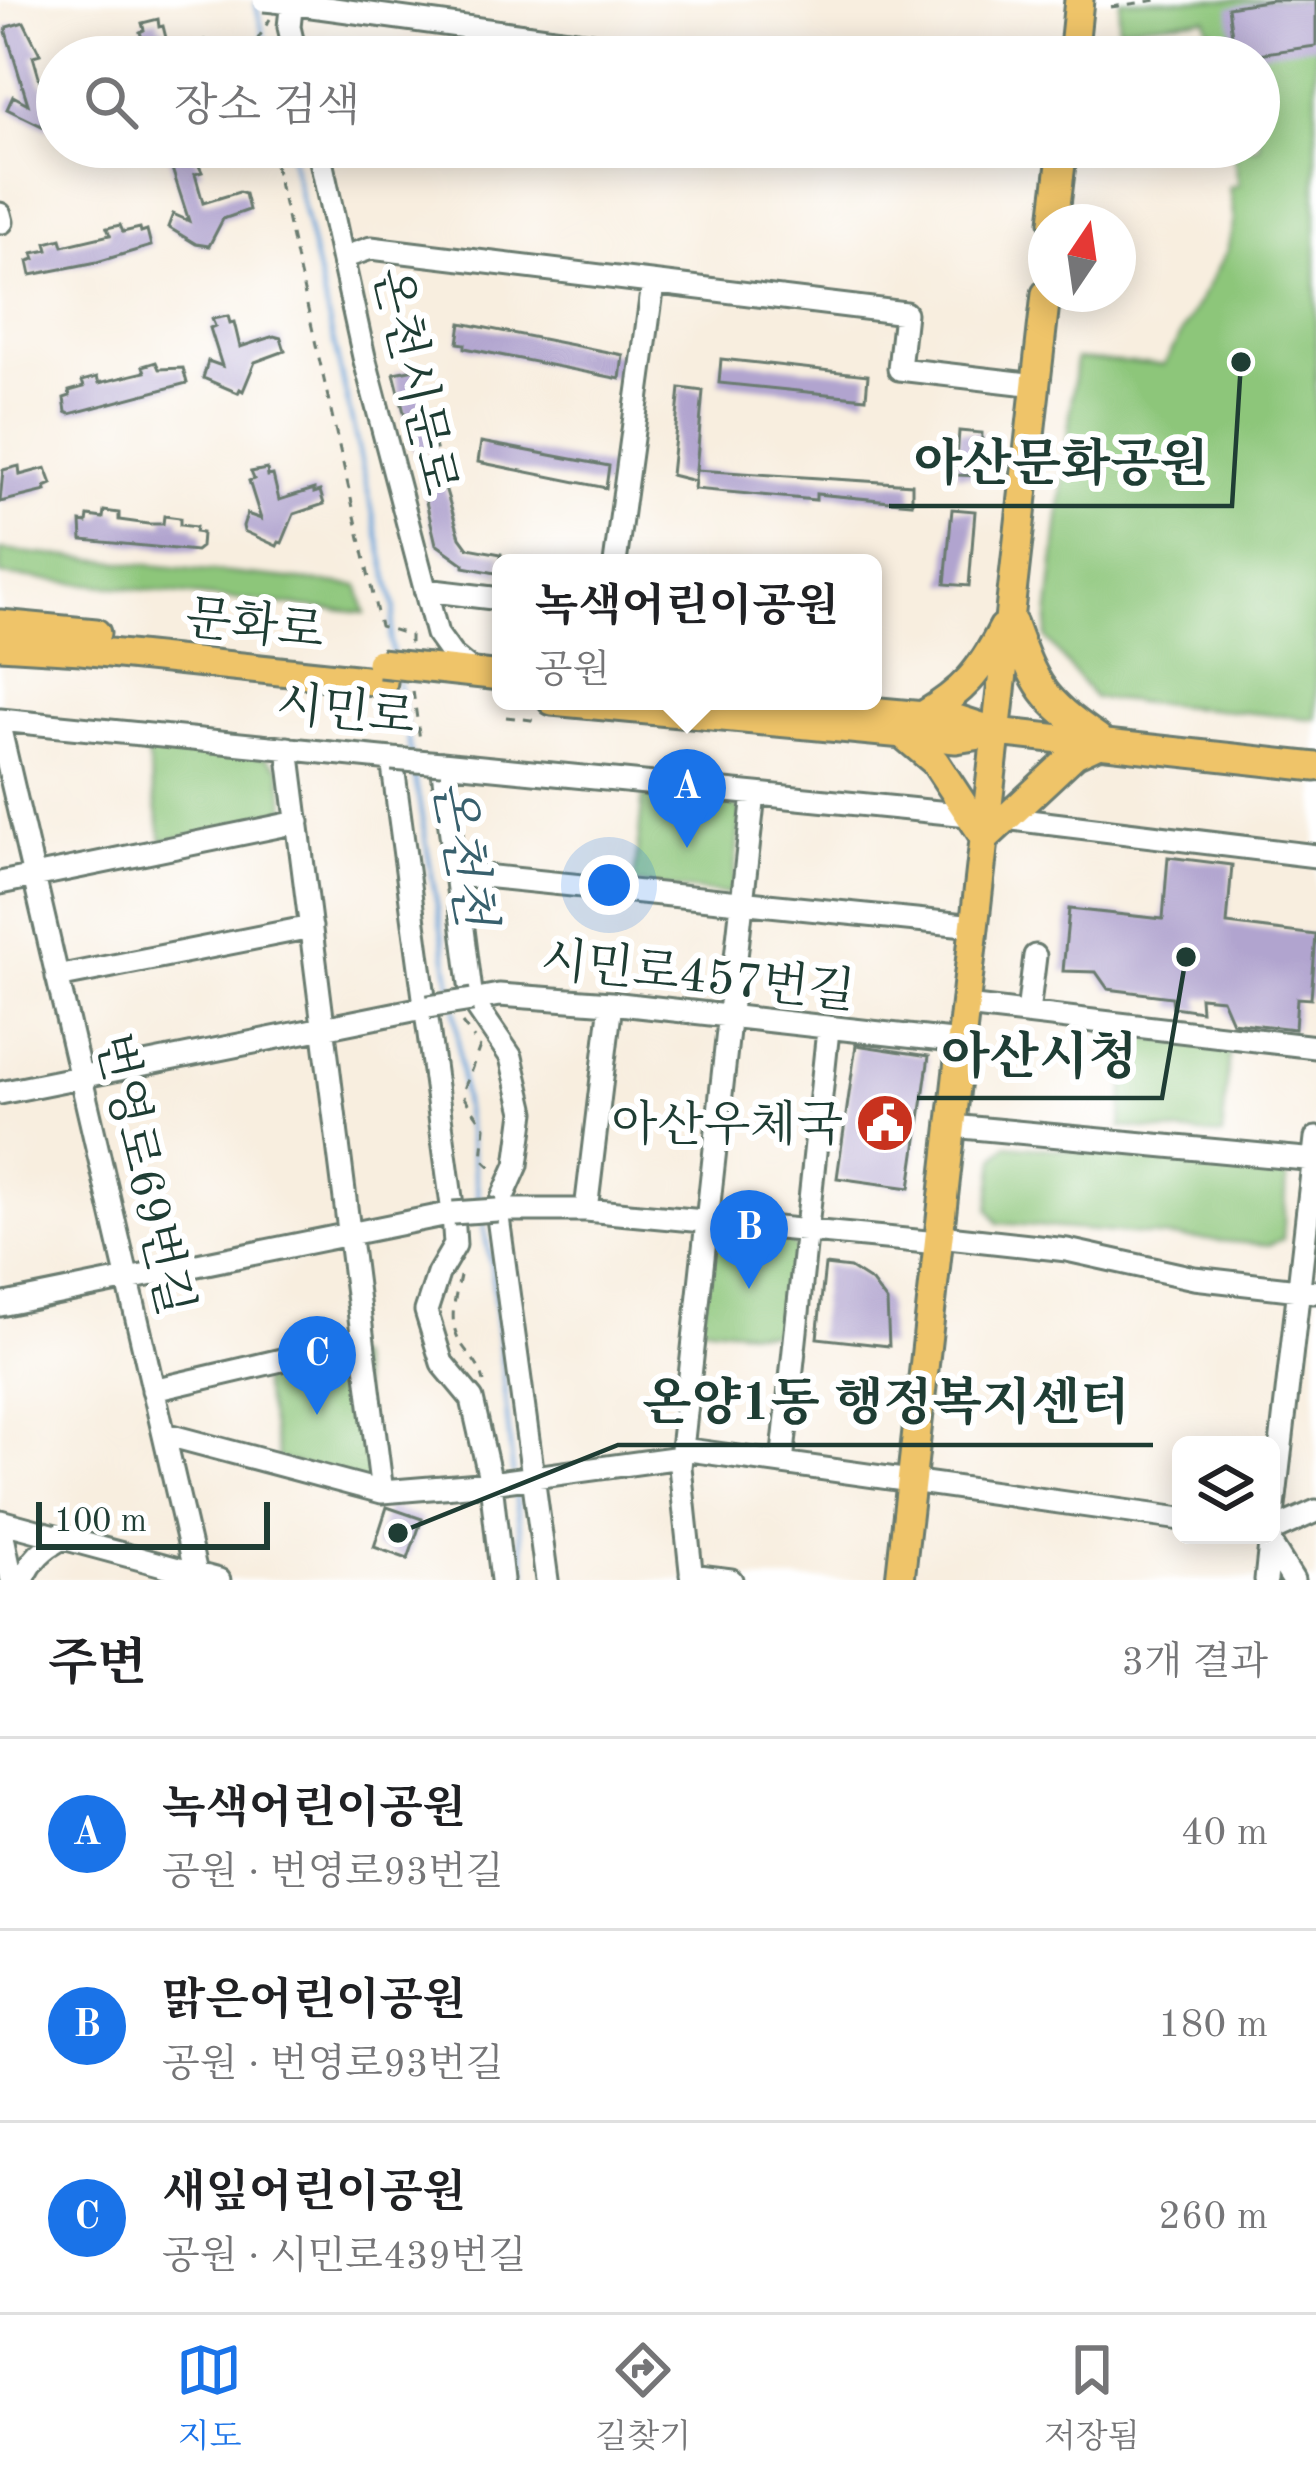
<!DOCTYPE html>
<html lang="ko">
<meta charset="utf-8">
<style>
:root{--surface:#fff;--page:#f6f6f6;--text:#202124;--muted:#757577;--line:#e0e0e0;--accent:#1a73e8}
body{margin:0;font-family:"Old Standard TT","Noto Serif KR",serif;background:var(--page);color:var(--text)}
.controls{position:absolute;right:36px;bottom:36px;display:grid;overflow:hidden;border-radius:18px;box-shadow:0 6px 30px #0003}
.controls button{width:108px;height:108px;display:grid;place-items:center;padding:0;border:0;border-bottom:3px solid var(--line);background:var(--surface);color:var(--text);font:60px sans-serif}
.compass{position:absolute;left:1028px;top:204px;width:108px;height:108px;border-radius:50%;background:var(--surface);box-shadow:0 6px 30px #0003;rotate:13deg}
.scale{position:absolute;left:36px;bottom:30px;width:234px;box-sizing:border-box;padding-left:12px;border:6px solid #1f3d34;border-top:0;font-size:33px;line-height:42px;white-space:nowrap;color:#1f3d34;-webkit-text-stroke:9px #fff;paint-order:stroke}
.you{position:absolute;left:609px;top:885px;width:42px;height:42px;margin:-30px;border:9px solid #fff;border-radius:50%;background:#1a73e8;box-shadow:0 0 0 18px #1a73e833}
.badge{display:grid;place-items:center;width:78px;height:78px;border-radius:50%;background:var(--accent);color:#fff;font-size:39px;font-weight:700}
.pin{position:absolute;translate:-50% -99px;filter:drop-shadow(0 3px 6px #0008)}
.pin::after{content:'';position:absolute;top:63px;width:42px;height:36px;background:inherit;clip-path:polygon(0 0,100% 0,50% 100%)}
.popup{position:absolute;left:492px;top:554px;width:390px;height:156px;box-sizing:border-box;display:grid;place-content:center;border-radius:18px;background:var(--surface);filter:drop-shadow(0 3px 9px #0005);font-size:39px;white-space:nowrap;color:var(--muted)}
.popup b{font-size:45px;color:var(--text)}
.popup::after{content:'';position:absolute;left:50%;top:100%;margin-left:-24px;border:24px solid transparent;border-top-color:var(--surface)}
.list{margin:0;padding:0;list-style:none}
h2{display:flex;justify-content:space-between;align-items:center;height:156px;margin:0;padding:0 48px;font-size:51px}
h2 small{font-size:39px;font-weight:400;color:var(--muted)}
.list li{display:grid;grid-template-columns:78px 1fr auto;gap:36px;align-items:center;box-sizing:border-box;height:192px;padding:0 48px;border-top:3px solid var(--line)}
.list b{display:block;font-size:45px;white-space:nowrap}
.list p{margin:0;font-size:39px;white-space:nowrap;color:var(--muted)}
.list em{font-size:39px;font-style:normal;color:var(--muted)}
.icon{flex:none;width:66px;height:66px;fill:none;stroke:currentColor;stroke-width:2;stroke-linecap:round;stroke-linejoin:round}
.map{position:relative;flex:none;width:1316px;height:1580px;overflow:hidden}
.search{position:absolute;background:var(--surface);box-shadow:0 6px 30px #0003;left:36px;right:36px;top:36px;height:132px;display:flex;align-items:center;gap:30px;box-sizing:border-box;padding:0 42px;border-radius:66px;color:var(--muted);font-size:45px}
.sheet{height:732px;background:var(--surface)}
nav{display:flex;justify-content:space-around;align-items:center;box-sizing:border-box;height:168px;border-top:3px solid var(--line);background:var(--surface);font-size:33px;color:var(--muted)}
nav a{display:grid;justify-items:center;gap:6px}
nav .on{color:var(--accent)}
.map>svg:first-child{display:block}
.green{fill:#8dc67a;stroke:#568257;stroke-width:3}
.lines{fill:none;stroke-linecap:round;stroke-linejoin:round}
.stream{stroke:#67a2d7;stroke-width:4.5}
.building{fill:#b1a4cf}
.minor-casing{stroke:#6b7b70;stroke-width:27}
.major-casing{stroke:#6b7b70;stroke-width:33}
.path{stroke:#6b7b70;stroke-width:3;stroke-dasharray:9 9;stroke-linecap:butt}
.minor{stroke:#fff;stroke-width:21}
.major{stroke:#efc469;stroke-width:27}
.minor-bridge-casing{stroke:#6b7b70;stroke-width:27;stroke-linecap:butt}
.major-bridge-casing{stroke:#6b7b70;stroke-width:33;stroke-linecap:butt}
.minor-bridge{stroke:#fff;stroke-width:21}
.major-bridge{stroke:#efc469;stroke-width:27}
.labels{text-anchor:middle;stroke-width:12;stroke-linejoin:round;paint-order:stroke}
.street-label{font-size:48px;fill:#1f3d34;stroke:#fff}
.poi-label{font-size:48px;fill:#1f3d34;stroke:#fff;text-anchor:end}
.water-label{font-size:51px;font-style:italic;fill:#38606d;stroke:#fff}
.leader{fill:none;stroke:#1f3d34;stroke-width:4.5}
.callout-dot{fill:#1f3d34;stroke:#fff;stroke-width:4.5}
.callout-label{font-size:51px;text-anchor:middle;font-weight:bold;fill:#1f3d34;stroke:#fff;stroke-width:12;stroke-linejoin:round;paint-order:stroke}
</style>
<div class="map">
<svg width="1316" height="1580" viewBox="0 0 1316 1580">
<rect width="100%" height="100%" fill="#fff"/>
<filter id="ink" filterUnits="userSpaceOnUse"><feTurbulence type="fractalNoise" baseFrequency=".00833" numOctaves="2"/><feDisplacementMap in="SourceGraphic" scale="24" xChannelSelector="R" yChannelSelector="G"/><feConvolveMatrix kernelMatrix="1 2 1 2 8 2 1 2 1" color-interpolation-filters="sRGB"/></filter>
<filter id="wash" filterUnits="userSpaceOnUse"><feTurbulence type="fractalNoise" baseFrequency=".004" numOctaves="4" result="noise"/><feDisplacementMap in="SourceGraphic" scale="48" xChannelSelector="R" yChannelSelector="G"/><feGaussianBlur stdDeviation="2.7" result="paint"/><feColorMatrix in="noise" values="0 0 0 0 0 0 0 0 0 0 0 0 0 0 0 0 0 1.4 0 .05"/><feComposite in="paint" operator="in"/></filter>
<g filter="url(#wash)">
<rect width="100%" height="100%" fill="#f8eedf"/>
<path class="green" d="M1120,0h196v719l-222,-21 -48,-60 30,-279 88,6 63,-114 7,-31 -5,-33 10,-2 -7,-38h27v-90h-42l-5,-27 -4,-1 -2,-11 -88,9z
M0,550l359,36 6,27 -365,-38z
M145,742l121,15 14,12 6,41 -5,10 -119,21z
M643,795l92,10 6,7 -8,76 -6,6 -93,-10z
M1129,1036l101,12 -8,88 -101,-9z
M1007,1145l270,22 10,11 -4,61 -14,6 -271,-22 -9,-14 6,-51z
M719,1233l71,8 7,10 -8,84 -88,-9 9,-85z
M346,1351l10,7 20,119 -8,7 -89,-25 -20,-88z"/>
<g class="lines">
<path class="stream" d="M256,4l13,53
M289,147l106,462 -5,31 3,15
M397,678l14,77
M413,766l40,231
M455,1009l9,95 16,101
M482,1217l9,49 22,207
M514,1485l13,95"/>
</g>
<g id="blocks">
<path class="building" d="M1272,0h44v46l-81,11 -7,-50z
M158,19l1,8 4,-1 6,24 35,-10 1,4 5,-2 5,13 -67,2 -8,-25 4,-2 -2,-7z
M24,22l16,32 -7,2 8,28 16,8v17l-9,20 -41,-20 6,-13 15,8 -22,-72 1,-5z
M165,147h25l12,25 -7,2 8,29 36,-11 6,2 4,16 -26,9 -14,27 -13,-2 -28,-17 5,-13 16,7z
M120,225l3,7 17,-4 1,4 6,-2 4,16 -54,16 -66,13 -3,-14 7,-2 -2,-6 15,-3 -2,-7 15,-4 2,7 47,-11 -3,-7z
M228,316l2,7 4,-1 6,25 34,-11 7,2 4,13 -30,11 -12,29 -3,-2 -2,4 -35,-15 5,-17 14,5 -12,-38 5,-2 -3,-7z
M461,323l162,32 -3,24 -155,-31v-4l-7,-1z
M721,359l147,16 -2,23 -147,-15z
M156,362l3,7 24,-1 4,15 -117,31 -4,-2 -2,-14 6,-2 -1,-5 15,-4 -2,-6 15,-4 2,6 46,-11 -2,-6z
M415,369l21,80 -22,3 -20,-79z
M680,388l23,3 -8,90 -24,-6z
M959,431l23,2 -2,43 -24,-1z
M481,442l128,24 -3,22 -128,-26z
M19,466l1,9 26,-7 6,16 -7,3 1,4 -46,11 3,-32z
M267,469l1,7 5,-1 6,25 35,-11v4l6,-2 4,13 -30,10 -12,29 -3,-1 -2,4 -33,-15 -1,-5 4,-12 14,5 -12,-38 5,-2 -3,-7z
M696,470l216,14v19l-96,-9v6l-122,-11z
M444,484l16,53 8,11 33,6v20l-37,-7v-3l-28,-20 -13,-55z
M952,509l23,2 -6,75 -24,-2z
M104,511l15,2v7l29,4h15l1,-8 16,2v7l16,2 -1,5 7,1 -1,14 -5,4 -114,-11 -1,-18 6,1 1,-7 15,2z
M1168,857l64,8 -5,59 89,11 -5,64 -14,-1 -2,31 -63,-7 -10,-23 -22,-2 1,14 -28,-4 -1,-10 -64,-8 -12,-17 -33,-1 6,-62 94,10z
M856,1045l73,11 -19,132 -73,-10z
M825,1265l25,3 22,14 15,20 2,44 -72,-8z
M387,1507l35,12 -14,40 -34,-12z"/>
</g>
</g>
<g filter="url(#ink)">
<use href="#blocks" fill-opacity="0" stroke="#6b7b70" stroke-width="3"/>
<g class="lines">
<defs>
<path id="minor" d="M292,0l-3,27 7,30
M275,1l411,56
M318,147l46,210 73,277 15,21 22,18
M0,214l2,8
M345,257l26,-9 534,65 -6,56 137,16
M615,563l38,-279
M425,590l76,9
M0,720l392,39 61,454 2,32 -17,29 -12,37 16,52 30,36 19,84 11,97
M0,730l196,843
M288,748l94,744
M1004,818l312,38
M456,877l28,-1 491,50
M0,883l298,-61
M57,977l254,-50
M472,1000l27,-5 112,8 350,39
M966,1006l350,41
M1028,1013l7,-57
M0,1093l428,-86
M952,1126l364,34
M497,1210h89l352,33
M586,1210l25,-207
M939,1236l128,14 127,28 122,14
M0,1305l453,-92
M153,1390l210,-49
M164,1434l218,58 109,-9 190,-26
M682,1449l499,70
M782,1463l46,-433
M0,1521l219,59
M0,1522l12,58
M1271,1531l45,-20
M1271,1533l45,-395
M1270,1543l23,37
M691,1575l40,5
M23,1580c9,-21 20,-32 40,-42
M547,1580l-50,-370 20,-45 7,-53 -13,-55 -39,-57 -30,-237 527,52
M692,1580l-12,-113 74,-673
M1266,1580l5,-45"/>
<path id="major" d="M1073,57l6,-57
M1054,222l9,-75
M0,624l96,9
M1013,624c22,62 30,76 85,114
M0,645l81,5 302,32
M428,668l73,8
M552,701l404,38 37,-6
M759,701l198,18 40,13 319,35
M922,716c42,-25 58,-44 81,-88
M902,734l33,28 50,76 90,-84 24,-11
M900,1580l146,-1286"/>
</defs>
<use href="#minor" class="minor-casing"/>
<use href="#major" class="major-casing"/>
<path class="path" d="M1111,7l46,-7
M251,57l-1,-5 20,-33
M271,147l109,479 30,9v10
M413,691l7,49
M506,717l34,4
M462,1023l12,16
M480,1046l-18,49 23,32 -3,32 10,9
M460,1276c-4,20 -12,42 -2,62 8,16 22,25 26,44"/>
<use href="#minor" class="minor"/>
<use href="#major" class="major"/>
<defs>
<path id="minor-bridge" d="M264,0l11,1
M392,759l50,4
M428,1007l44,-7
M453,1213l44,-3"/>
<path id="major-bridge" d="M380,663l48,5"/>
</defs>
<use href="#minor-bridge" class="minor-bridge-casing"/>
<use href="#major-bridge" class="major-bridge-casing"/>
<use href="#minor-bridge" class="minor-bridge"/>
<use href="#major-bridge" class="major-bridge"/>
</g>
</g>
<defs>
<symbol id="civic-disc" viewBox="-11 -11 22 22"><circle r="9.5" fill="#c8321e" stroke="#fff"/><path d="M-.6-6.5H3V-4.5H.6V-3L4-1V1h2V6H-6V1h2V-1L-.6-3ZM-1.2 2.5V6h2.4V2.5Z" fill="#fff"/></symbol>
</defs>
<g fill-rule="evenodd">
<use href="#civic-disc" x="852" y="1090" width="66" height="66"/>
</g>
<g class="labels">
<g class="street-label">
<text transform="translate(417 381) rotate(77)" y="17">온천시문로</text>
<text transform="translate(255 623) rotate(6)" y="17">문화로</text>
<text transform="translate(346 709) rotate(6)" y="17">시민로</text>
<text transform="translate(698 974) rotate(6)" y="17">시민로457번길</text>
<text transform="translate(146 1174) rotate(77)" y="17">번영로69번길</text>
</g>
<g class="poi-label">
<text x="843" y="1140">아산우체국</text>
</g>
<g class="water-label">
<text transform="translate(465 853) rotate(80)" y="18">온천천</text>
</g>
</g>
<path class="leader" d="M1241 362L1232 506H889M1186 957L1162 1098H917M398 1533L618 1445H1153"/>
<g class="callout-dot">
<circle cx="1241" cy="362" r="12"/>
<circle cx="1186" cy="957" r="12"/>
<circle cx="398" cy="1533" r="12"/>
</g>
<g class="callout-label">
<text x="1061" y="480">아산문화공원</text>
<text x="1039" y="1073">아산시청</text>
<text x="886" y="1419">온양1동 행정복지센터</text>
</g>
</svg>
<div class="controls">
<button><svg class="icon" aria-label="layers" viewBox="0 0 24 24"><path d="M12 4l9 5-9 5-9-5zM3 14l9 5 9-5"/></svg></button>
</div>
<svg class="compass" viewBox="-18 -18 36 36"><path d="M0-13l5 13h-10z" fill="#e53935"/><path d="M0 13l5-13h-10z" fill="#757577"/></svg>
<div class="scale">100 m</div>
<div class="you"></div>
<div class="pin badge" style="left:687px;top:848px">A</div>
<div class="popup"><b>녹색어린이공원</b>공원</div>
<div class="pin badge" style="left:749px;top:1289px">B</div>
<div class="pin badge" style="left:317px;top:1415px">C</div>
<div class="search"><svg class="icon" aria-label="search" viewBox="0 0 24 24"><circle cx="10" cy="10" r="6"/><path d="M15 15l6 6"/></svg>장소 검색</div>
</div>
<section class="sheet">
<h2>주변<small>3개 결과</small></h2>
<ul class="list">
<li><span class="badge">A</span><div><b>녹색어린이공원</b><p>공원 · 번영로93번길</p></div><em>40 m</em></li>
<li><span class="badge">B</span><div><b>맑은어린이공원</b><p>공원 · 번영로93번길</p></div><em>180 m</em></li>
<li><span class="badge">C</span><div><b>새잎어린이공원</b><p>공원 · 시민로439번길</p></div><em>260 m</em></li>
</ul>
</section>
<nav>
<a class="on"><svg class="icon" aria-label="map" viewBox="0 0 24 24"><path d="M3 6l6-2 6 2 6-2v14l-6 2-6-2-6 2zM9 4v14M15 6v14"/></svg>지도</a>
<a><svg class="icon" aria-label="directions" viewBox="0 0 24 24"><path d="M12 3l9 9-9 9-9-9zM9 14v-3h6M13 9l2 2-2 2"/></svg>길찾기</a>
<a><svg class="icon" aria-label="saved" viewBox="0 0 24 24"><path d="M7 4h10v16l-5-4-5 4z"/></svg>저장됨</a>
</nav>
